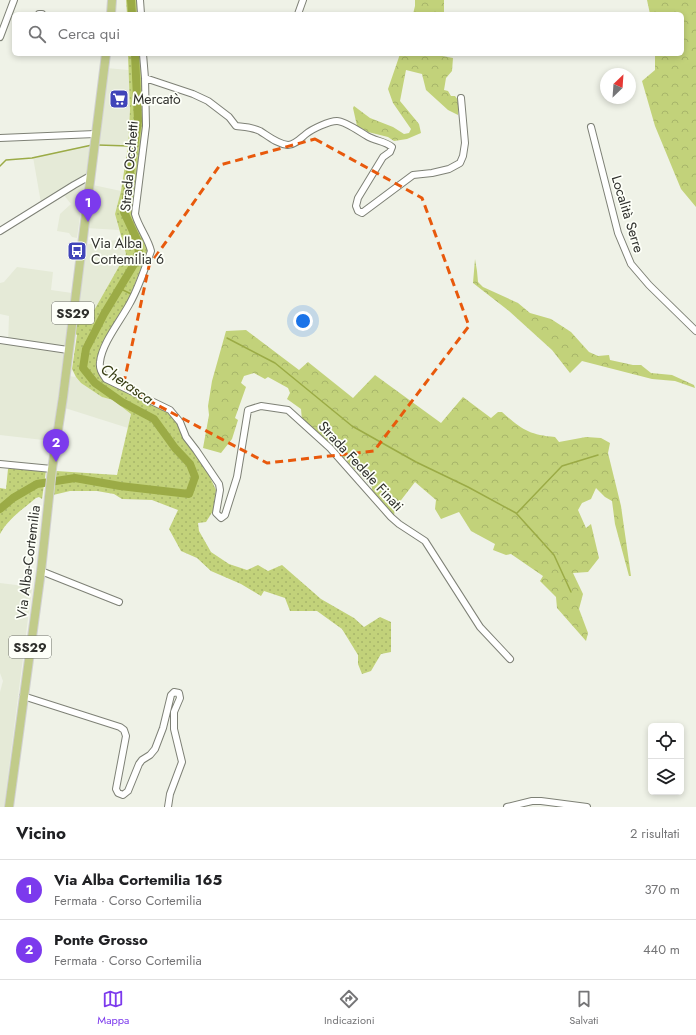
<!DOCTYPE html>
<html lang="it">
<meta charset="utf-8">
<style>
:root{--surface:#fff;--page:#f2f2f2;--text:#202124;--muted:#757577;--line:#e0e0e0;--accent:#7c3aed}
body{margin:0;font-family:Jost,sans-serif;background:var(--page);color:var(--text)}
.controls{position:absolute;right:12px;bottom:12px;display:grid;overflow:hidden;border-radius:6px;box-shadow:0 2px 6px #0003}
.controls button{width:36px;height:36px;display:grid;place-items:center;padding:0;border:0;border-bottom:1px solid var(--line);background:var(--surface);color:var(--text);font:20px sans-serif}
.compass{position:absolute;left:600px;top:68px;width:36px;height:36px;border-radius:50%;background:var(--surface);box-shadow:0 2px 6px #0003;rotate:25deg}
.you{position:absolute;left:303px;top:321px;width:14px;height:14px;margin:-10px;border:3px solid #fff;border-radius:50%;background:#1a73e8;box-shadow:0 0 0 6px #1a73e833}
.badge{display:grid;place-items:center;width:26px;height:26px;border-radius:50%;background:var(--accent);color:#fff;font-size:13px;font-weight:700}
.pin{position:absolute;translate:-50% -33px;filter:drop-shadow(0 1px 2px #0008)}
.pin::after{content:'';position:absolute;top:21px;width:14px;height:12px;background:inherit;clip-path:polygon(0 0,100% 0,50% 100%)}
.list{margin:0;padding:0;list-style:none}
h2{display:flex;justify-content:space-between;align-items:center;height:52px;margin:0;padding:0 16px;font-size:17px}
h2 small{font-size:13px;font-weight:400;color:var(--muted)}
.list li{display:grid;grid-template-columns:26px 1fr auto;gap:12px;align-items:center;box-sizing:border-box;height:60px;padding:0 16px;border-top:1px solid var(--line)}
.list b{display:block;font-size:15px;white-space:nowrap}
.list p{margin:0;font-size:13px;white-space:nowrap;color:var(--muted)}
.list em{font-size:13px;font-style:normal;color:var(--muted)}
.icon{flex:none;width:22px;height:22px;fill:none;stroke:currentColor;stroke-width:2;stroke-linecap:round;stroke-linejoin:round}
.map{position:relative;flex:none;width:696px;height:807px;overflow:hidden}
.search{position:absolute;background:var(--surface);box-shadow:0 2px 6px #0003;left:12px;right:12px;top:12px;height:44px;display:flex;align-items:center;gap:10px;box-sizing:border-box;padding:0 14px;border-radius:6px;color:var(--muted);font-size:15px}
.sheet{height:172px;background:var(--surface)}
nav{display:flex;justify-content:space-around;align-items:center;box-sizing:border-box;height:56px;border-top:1px solid var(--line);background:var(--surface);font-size:11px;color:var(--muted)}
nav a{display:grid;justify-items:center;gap:2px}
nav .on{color:var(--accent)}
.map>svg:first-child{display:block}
.built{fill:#e5ead7}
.grass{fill:url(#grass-dots)}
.forest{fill:url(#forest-crowns)}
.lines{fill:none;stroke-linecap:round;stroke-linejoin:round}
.stream{stroke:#9bab46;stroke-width:1.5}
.river{stroke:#9bab46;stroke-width:8}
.minor-casing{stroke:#7e8176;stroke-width:8}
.major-casing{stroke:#d1d1d1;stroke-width:10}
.minor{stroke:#fff;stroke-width:6}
.major{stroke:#c1cb8a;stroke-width:8}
.marked{fill:none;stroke:#e8590c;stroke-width:3;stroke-dasharray:8 5;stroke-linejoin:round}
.labels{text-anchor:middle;stroke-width:3.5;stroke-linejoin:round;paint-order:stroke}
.shield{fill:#fdfff8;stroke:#6d6e69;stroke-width:1}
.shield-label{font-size:13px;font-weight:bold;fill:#2f302c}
.poi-label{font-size:14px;fill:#2f302c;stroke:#fdfff8;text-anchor:start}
.street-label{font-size:14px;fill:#2f302c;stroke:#fdfff8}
.water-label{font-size:15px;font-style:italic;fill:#363c13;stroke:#fdfff8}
</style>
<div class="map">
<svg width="696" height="807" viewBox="0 0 696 807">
<defs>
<pattern id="grass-dots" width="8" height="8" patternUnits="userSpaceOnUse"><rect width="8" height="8" fill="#c2d27a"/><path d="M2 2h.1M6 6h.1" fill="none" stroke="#a7b56a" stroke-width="1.8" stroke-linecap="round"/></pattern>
<pattern id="forest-crowns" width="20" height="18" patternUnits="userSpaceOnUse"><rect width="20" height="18" fill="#c2d27a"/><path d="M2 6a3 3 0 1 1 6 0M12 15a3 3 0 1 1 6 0" fill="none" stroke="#a7b56a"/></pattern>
</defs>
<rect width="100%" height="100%" fill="#eff2e7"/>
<path class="built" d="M106,68l23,2 1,40 -2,36 -31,-2z
M90,145l-13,93 -5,-1 -3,-4 -12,-2 3,-17 11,-10 -11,-14 -19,13 -8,-46z
M93,185l28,6 -6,23 4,16 -33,-2z
M122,239l4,15 -34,60 -16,-5 8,-64z
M17,267l36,5 -2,18 21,3 -20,148 -52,-6v-91h8l1,-28 -9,-2v-31l4,-1z
M68,376l8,1 5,6 21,14 11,3 18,14 -3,14 -63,-20z
M0,583l32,4 -28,220h-4v-115l3,-11 -3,-8z"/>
<path class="grass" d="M126,0h12v14h-11z
M128,54h12l3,21v47l-9,92 1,10 12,22v7l-18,46 -27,44 -4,13 -1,10 2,7 68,38 6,5 36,59 7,15 -3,21 -7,11 -8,1 1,8 12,21 18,12 18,6 11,-5 10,6 14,-6 39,34 33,19 10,9 16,-10 11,5v30l-10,2 -10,17 -9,3 -4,-10v-9l-16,-26 -25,-18h-27l-5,-13 -21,-7 -3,5 -20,-12 -30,-13 -14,-13 -16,-7 -12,-22 9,-19 -26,-10 -30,-1 -8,-5 -17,-3h-27l-17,4 3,-24 61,4 14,-61 -18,-14 -11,-3 -21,-14 -5,-6 -4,-8 5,-34 -3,-2 2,-24 16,5 34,-60 -11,-40 6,-23 7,-45 2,-36z
M11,467l35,3 -4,29 -3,-2 -3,1c-13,11 -28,21 -36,36v-46l6,1 2,-20z"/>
<path class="forest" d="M415,0h29v14h-31l2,-8z
M647,0h49v207l-15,-18 -26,-63 -13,-45 13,-11v-16h27v-40h-32z
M400,54h32l21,4 -1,13 -6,7 -2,12 4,1 3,5h4l3,4v15l-10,-5 -22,-20 -4,-16 -16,-4 -6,31 19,23 2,9 -14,6 -13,2 -6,-4 -20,-5 -11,-6 -4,-18 1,-2 16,12 23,9 11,7 5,-1 2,-4 -18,-26 -5,-14z
M475,259l2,12 1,11 5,5 35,16 12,10 21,6 20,13 18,20 9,4 11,-1 1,5 23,5h8l10,8 21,2 22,10 1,3 -20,-7 -23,-2 -70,-18 -12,12 -18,-23 -43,-39 -36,-28z
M246,330l53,40 9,-8 45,36 22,-23 66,48 22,-26 28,21 7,-6h4c19,17 27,23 53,25l4,5 27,-5 15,1 9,5 -2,10 13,53 10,70h-2l-14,-52 -3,-23 -7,-4 -9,-9 -5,11 -9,4 -4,7 8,18 5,-4 8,34 -11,14 -15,1 10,21 -4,15 9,24 -2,8 -29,-33 -1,-11 -16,-16 3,-5 -32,-22 -5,1 -13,-5 2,-6 -24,-13 -12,-19 -18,7 -6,-10 1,-9 -21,-18 -20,26 -1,8 -23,-24 1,-5 -35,-36 -35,-31 -1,-11 -14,-10 3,-6 -2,-5 -20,-11 -3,2 -11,-6 -10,3 -3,7 5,4 -11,31 3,2 -6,19 -11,14 -18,-5 6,-33 -1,-9 4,-25 14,-50z"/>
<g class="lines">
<path class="stream" d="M98,145l31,1 5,-2
M0,166l6,-6 26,-2 60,-13
M119,288l14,7
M227,338l48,25 77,63 64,36 52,25 48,26 38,42 17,37
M517,513l45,-47 36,-11"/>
<path class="river" d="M131,0l1,14
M0,509l13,-11 24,-14 38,-6 45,8 69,8 6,-17 -5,-13 -15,-16 -21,-29 -32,-17 -27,-19 -12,-15 3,-19 18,-35 35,-58 -1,-14 -14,-30 14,-91 -3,-67"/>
<defs>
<path id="minor" d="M140,0l1,14
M39,14h3
M298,14l5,-14
M0,37l14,-37
M143,54l2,24 1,48 -11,88c4,14 13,24 16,37 -6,17 -12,36 -21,52 -9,17 -28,40 -30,59 -1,7 2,11 6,17l64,31 10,12 6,15 10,13 23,34 1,6 -4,23 5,5 4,-3 12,-38 11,-67 13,-4 27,4 42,38 61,69 8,7 26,17 55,86 30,32
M145,78l48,16 15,7 21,16 7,9c9,1 16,1 24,5 8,5 17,13 28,14 7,0 13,-7 18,-11 6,-5 23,-13 31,-13 8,0 23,11 30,15 8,5 18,5 25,11l-2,5 -7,5 -25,41 -2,8 2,5 4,2 51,-38 19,-2 17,-4 11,-6 3,-7 2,-13 -4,-45
M591,127l27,106 13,31 18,21 47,46
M0,138l95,-4
M0,231l74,-46 16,-9
M0,340l68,10
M0,464l52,5
M41,571l78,31
M23,696l97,31 4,3 2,6 -10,53 2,4 5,2 5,-4 11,-27 3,-4 8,-5 5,-6 8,-21 8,-33 3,-3 5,1 1,5 -6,14v17l8,33 -12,32 -2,13
M507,807l25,-6h9l46,6"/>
<path id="major" d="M111,14l1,-14
M9,807l32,-236 11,-102 11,-72 43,-343"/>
</defs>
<use href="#minor" class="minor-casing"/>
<use href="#major" class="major-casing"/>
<use href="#minor" class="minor"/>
<use href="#major" class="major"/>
</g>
<path class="marked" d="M315,139l107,59 47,128 -95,125 -107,12 -144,-76 26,-121 71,-101z"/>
<defs>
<symbol id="supermarket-square" viewBox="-11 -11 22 22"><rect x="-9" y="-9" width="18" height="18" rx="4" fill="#4044b9" stroke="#fdfff8"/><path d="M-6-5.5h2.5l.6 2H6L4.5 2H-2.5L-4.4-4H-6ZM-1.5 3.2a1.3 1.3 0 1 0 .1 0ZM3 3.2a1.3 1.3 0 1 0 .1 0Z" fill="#fff"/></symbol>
<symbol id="bus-square" viewBox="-11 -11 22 22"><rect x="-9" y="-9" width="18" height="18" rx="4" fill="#4044b9" stroke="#fdfff8"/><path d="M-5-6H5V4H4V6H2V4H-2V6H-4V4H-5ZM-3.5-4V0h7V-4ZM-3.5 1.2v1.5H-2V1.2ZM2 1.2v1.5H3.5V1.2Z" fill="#fff"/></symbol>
</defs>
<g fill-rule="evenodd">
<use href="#supermarket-square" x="108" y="88" width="22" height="22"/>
<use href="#bus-square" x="66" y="240" width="22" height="22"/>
</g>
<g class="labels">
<g class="shield">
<rect x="52" y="302" width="42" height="22" rx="3"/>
<rect x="9" y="636" width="42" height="22" rx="3"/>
</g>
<g class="shield-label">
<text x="73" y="318">SS29</text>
<text x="30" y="652">SS29</text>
</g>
<g class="poi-label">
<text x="133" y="104">Mercatò</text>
<text x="91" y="248">Via Alba<tspan x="91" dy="16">Cortemilia 6</tspan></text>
</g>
<g class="street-label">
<text transform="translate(129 166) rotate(-85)" y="5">Strada Occhetti</text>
<text transform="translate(628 214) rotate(73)" y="5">Località Serre</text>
<text transform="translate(361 466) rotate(47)" y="5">Strada Fedele Finati</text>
<text transform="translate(28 562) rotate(-83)" y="5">Via Alba-Cortemilia</text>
</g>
<g class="water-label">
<text transform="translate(127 384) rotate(34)" y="5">Cherasca</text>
</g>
</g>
</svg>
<div class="controls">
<button><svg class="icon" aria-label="locate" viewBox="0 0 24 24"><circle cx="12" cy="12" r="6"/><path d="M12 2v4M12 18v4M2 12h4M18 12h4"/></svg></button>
<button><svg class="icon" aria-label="layers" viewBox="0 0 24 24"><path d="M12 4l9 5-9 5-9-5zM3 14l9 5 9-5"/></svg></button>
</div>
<svg class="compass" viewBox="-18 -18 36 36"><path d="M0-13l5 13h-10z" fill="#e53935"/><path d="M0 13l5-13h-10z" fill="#757577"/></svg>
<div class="you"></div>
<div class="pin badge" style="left:88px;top:222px">1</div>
<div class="pin badge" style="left:56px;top:462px">2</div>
<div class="search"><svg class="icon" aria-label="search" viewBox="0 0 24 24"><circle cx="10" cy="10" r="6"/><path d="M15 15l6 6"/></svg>Cerca qui</div>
</div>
<section class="sheet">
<h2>Vicino<small>2 risultati</small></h2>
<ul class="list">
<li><span class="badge">1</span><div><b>Via Alba Cortemilia 165</b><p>Fermata · Corso Cortemilia</p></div><em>370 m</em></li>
<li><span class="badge">2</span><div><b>Ponte Grosso</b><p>Fermata · Corso Cortemilia</p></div><em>440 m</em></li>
</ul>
</section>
<nav>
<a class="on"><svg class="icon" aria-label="map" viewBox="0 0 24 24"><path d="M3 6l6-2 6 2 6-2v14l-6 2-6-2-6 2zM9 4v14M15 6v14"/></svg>Mappa</a>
<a><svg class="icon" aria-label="directions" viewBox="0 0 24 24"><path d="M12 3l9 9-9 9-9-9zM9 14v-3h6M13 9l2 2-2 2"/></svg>Indicazioni</a>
<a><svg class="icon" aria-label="saved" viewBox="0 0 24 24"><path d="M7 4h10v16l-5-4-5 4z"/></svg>Salvati</a>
</nav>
